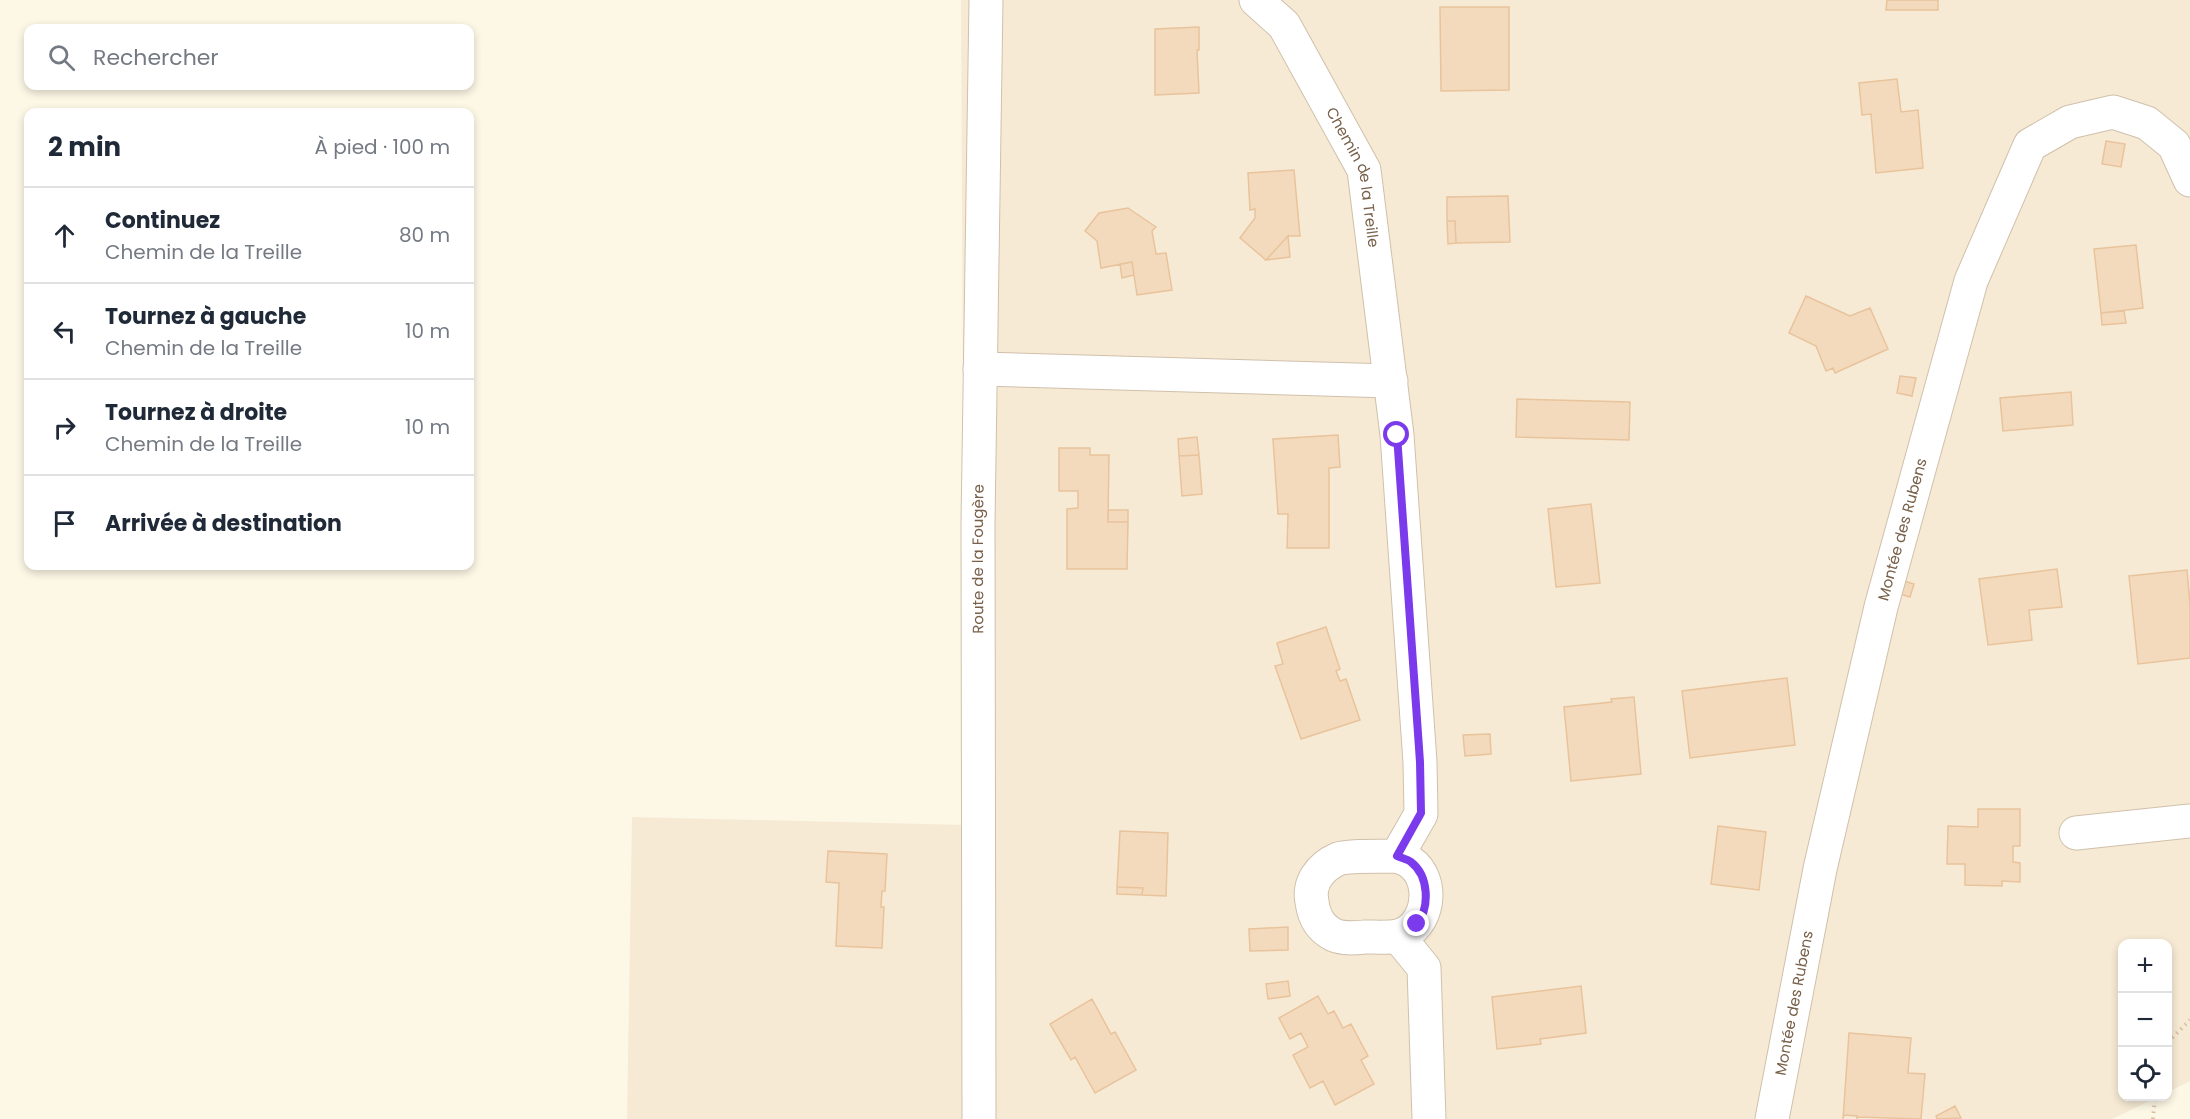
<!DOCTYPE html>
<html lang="fr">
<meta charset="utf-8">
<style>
:root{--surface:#fff;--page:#f2f2f3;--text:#1f2937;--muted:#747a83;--line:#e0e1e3}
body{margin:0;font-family:Poppins,sans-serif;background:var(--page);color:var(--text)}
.controls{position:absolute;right:18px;bottom:18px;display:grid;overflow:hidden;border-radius:12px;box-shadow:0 3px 9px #0003}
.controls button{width:54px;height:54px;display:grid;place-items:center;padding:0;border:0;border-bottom:2px solid var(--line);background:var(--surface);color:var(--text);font:30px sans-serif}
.stop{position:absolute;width:18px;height:18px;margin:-14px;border:4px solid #7c3aed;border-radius:50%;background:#fff}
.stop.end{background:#7c3aed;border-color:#fff;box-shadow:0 2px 6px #0008}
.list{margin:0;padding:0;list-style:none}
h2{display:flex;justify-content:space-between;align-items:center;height:78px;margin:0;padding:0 24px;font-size:26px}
h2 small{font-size:20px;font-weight:400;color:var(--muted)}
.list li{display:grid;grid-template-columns:39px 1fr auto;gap:18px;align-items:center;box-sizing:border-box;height:96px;padding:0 24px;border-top:2px solid var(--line)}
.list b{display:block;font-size:22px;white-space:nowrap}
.list p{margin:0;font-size:20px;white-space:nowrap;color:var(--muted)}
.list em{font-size:20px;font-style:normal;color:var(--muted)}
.icon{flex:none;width:33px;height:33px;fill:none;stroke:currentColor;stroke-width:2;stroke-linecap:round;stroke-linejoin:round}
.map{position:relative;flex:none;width:2190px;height:1119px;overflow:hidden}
.search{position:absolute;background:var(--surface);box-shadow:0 3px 9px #0003;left:24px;top:24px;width:450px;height:66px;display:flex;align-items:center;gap:15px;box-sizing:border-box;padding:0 21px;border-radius:12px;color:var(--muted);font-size:22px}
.panel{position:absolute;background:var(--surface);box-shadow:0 3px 9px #0003;left:24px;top:108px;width:450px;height:462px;border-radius:12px}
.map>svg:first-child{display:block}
.residential{fill:#f6ead4}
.building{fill:#f4dabc;stroke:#e8c39c;stroke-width:1.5}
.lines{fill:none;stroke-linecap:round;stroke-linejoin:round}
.minor-casing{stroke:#d0c0ab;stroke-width:35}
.tertiary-casing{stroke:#d0c0ab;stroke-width:35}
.path{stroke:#dabd9f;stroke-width:4;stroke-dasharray:1.5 4.5;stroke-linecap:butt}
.minor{stroke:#fff;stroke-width:33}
.tertiary{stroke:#fff;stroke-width:33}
.route{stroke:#7c3aed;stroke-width:8}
.labels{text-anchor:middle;stroke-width:4.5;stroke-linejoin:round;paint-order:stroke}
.street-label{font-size:15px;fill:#786049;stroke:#fffaed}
</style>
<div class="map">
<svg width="2190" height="1119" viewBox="0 0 2190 1119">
<rect width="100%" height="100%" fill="#fdf7e6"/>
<path class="residential" d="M961,0h1229v1081l-22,11v-148h-46v152l36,1 -46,22h-1485l5,-302 333,8z"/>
<path class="building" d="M1887,0h51v10h-52z
M1440,7h69v83l-68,1z
M1199,27v23h-2l2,43 -44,2v-66z
M1897,79l4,33 17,-2 5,58 -47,5 -5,-59 -9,1 -3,-32z
M2106,141l19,3 -4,23 -19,-3z
M1294,170l6,66h-12l-22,24 -26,-22 15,-20v-9l-5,1 -2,-37z
M1508,196l2,46 -54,1 -1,-22h-8v-24z
M1128,208l28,19 -4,4 4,23 10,-1 6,37 -35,5 -5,-33 -31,6 -4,-27 -12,-10 14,-18z
M1447,221h8l1,22 -8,1z
M1288,236l2,21 -24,3z
M2136,245l7,63 -42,5 -7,-64z
M1132,262l2,13 -12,3 -2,-14z
M1806,296l44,20 20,-8 18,41 -53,24 -2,-5 -7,3 -10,-25 -27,-13z
M2124,311l2,12 -24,2 -1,-12z
M1900,376l16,2 -4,18 -15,-3z
M2071,392l2,33 -70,6 -3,-33z
M1517,399l113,3 -1,38 -113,-3z
M1338,435l2,32 -11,1v80h-42l1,-34h-10l-5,-75z
M1197,437l2,18 -20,1 -1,-17z
M1059,448h31v7h19l-1,67h20l-1,47h-60v-60l11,-1v-17h-19z
M1199,455l3,39 -20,2 -3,-40z
M1591,504l9,79 -44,4 -8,-78z
M1108,510h20v12h-20z
M2057,569l5,38 -33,3 3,30 -44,5 -9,-66z
M2187,570l3,34v54l-52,6 -9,-88z
M1904,581l10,3 -4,13 -10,-3z
M1326,627l14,42 -4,2 4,10 6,-2 14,41 -59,19 -26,-73 8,-2 -6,-21z
M1787,678l8,67 -105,13 -8,-67z
M1634,697l7,77 -70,7 -7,-74 48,-5 -1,-3z
M1490,734l1,20 -26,2 -2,-21z
M1978,809h42v37h-7v16l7,1v19l-18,-1v5l-37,-1v-21h-18l1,-38 30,1z
M1718,826l48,6 -7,58 -48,-6z
M1120,831l48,2 -2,63 -24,-1 1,-7 -26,-1z
M828,851l59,3 -2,37h-3l-1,16h3l-2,41 -46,-2 3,-63 -13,-1z
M1117,887l26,1 -1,7 -25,-1z
M1288,927v23l-38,1 -1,-22z
M1288,981l2,15 -22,3 -2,-15z
M1581,986l5,47 -46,6 1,5 -44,5 -5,-52z
M1318,996l10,18 6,-3 9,17 8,-4 17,32 -7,4 13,24 -39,21 -12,-24 -13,7 -17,-33 15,-8 -7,-14 -11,6 -11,-21z
M1092,999l19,35 4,-2 21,38 -41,23 -20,-36 -4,3 -21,-36z
M1849,1033l62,5 -3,35 17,1 -4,45 -63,-2 -1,2v-3l-13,-1 -1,4z
M1955,1106l6,12 -24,1 -1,-3z"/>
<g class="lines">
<defs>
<g id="minor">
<path id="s1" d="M1256,0l28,25 80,145 33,265 23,327 1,52 -24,42"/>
<path d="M980,369l411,12"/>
<path d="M2076,833l114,-12"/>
<path d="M1397,856c4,2 10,3 13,6 26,18 19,66 -12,74 -10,2 -23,1 -33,1 -11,1 -21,2 -31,-2 -14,-7 -20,-18 -22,-33 -4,-19 8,-35 26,-43 11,-4 45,-2 59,-3z"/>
<path d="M1398,936l26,32 5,151"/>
</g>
<g id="tertiary">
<path id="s2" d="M979,1119l-1,-596 8,-523"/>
<path id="s3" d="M1772,1119l48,-250 61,-262 90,-326 59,-136 40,-23 43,-10 34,11 27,22 16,35"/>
</g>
</defs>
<use href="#minor" class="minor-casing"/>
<use href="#tertiary" class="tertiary-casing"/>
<path class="path" d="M2168,1042l22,-22
M2153,1119l2,-23"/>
<use href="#minor" class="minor"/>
<use href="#tertiary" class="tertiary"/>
</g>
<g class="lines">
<path class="route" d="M1397,435l23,327 1,51 -24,43c4,2 10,3 14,6 18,14 19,45 6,62"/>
</g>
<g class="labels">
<g class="street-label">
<text dy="5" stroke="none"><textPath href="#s1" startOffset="207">Chemin de la Treille</textPath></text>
<text dy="5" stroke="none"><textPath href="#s3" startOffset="604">Montée des Rubens</textPath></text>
<text dy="5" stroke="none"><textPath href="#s2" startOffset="560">Route de la Fougère</textPath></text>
<text dy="5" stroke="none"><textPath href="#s3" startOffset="118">Montée des Rubens</textPath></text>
</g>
</g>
</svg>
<div class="controls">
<button>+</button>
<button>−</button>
<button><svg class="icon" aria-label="locate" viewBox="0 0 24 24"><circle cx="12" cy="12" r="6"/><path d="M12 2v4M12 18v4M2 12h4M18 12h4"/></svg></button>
</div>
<div class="stop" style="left:1397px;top:435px"></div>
<div class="stop end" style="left:1417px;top:924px"></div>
<div class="search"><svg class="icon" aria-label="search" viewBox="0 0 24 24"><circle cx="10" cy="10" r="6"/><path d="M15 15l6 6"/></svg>Rechercher</div>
<section class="panel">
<h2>2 min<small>À pied · 100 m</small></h2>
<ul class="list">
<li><svg class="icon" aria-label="ahead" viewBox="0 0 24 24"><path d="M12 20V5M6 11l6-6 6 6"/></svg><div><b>Continuez</b><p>Chemin de la Treille</p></div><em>80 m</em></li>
<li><svg class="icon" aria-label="left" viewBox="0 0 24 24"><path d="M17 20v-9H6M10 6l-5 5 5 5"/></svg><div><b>Tournez à gauche</b><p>Chemin de la Treille</p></div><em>10 m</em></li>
<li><svg class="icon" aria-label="right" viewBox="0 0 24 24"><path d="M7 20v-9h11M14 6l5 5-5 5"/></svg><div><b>Tournez à droite</b><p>Chemin de la Treille</p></div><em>10 m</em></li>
<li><svg class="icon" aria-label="arrive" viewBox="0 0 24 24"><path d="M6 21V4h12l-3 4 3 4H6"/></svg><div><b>Arrivée à destination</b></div></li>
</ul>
</section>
</div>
